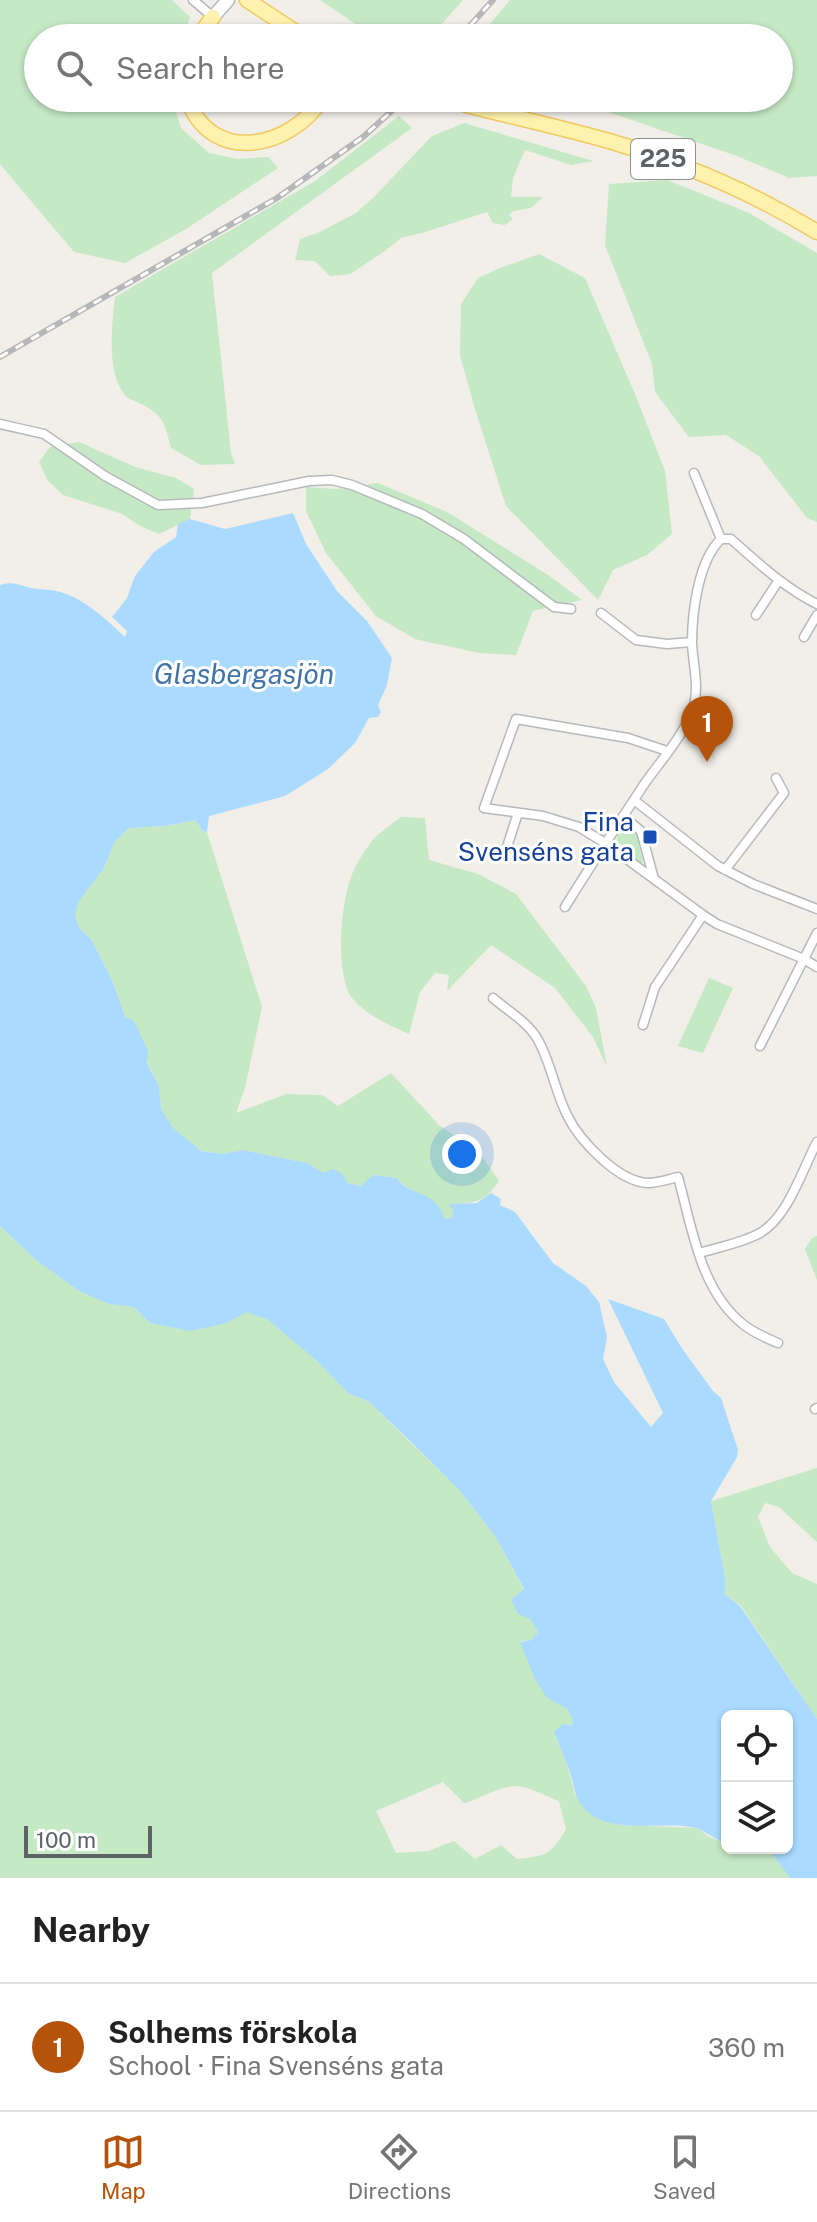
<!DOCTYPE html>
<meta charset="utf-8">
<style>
:root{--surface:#fff;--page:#f6f6f6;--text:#222;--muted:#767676;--line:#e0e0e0;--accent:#b45309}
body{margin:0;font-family:"Public Sans",sans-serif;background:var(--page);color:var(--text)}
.controls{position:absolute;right:24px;bottom:24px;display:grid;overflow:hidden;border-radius:12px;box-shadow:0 2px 6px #0004}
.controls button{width:72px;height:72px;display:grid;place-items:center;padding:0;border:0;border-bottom:2px solid var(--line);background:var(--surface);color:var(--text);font:40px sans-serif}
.scale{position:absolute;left:24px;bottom:20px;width:128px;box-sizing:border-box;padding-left:8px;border:4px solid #5f6368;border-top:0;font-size:22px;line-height:28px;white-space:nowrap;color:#5f6368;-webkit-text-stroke:6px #fff;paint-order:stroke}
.you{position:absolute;left:462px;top:1154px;width:28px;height:28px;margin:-20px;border:6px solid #fff;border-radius:50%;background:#1a73e8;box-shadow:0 0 0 12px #1a73e833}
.badge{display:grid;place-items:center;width:52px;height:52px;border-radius:50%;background:var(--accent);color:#fff;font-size:26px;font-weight:700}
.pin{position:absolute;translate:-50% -66px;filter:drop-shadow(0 2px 4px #0008)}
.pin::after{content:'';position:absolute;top:42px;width:28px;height:24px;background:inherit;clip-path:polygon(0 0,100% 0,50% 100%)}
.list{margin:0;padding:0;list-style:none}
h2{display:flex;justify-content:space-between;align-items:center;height:104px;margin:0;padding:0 32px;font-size:34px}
h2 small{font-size:26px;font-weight:400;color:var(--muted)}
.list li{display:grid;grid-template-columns:52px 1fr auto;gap:24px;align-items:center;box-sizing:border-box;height:128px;padding:0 32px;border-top:2px solid var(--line)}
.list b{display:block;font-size:30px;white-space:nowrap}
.list p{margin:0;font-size:26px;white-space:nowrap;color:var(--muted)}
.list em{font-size:26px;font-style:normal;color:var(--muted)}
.icon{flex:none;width:44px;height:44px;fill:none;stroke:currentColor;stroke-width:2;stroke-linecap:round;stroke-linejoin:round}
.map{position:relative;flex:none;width:817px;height:1878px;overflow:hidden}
.search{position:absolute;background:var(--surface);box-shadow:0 2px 6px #0004;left:24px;right:24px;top:24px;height:88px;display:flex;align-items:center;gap:20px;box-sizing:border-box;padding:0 28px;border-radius:44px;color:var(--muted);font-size:30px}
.sheet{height:232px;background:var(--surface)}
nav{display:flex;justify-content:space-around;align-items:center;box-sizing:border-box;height:112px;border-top:2px solid var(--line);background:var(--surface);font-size:22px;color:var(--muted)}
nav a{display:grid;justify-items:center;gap:4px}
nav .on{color:var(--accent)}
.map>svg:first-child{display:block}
.green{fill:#c5e8c5;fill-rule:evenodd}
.water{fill:#aadaff}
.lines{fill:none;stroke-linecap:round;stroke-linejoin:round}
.street-casing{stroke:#b5b8bc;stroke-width:11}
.secondary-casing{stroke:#b6babf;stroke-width:15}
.primary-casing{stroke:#f2c960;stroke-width:17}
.street{stroke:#fff;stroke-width:8}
.secondary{stroke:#fff;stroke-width:12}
.primary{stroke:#fff2af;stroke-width:14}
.rail-casing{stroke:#b6b7b8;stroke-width:6}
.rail{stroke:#fff;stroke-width:3;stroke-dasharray:9;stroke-linecap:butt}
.transit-dot{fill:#1a4fb4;stroke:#fff;stroke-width:3}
.labels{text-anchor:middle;stroke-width:6;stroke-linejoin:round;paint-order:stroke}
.shield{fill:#fff;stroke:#8f9295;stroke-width:2}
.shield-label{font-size:24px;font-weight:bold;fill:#5f6368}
.transit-label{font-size:26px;fill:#164399;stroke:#fff;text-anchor:end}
.water-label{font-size:28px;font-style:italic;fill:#4174aa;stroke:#fff}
</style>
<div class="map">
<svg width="817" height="1878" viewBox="0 0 817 1878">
<rect width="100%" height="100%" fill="#f1efe8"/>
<path class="green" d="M0,0h172l18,17 -7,21h-145v60h133l10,30 28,25 28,6 31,-2 10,11 -92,61 -61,34 -51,-11 -74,-88z
M320,0h143l-34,38h-53z
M510,0h307v176l-28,2 -52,-22 -170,-58h212v-60h-301z
M399,116l13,12 -200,145 19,180 4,11 -34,1 -30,-17c-6,-23 -7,-33 -30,-44 -5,-3 -12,-4 -16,-9 -19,-22 -13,-70 -10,-98l200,-116z
M464,123l129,38 -22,4 -46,-15 -12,28 -2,19h32l-12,11 -18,3 -4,4 4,4 -8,6 -12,-2 -6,-11 -65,21 -21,5 -16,13 -35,23 -20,2 -15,-15 -20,-1 5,-21 20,-7 36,-19 18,-16 58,-61z
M667,180l82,33 68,40v269l-10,-4 -48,-62 -33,-21 -37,2 -34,-45 -3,-28 -47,-119 4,-61z
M539,254l46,24 52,121 28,72 7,63 -25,21 -34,15 -15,30 -92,-94 -32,-100 -14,-51 1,-51 17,-26 22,-10z
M79,442l56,25 41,11 18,11 -4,30 -31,15 -19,-8 -18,-12 -59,-19 -15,-14 -9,-19 11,-15z
M378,483l69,29 101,63 34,25 -49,11 -17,44 -37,-2 -64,-14 -39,-23 -50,-63 -20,-42v-24l30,2z
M401,817l24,1 4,42 49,14 38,20 70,92 10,22 11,59 -14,-30 -38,-49 -64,-43 -44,46 2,-16 -14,-2 -15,19 -11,42c-20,-9 -42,-18 -57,-36 -18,-24 -11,-100 1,-126 4,-9 10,-19 16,-27 7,-11 22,-20 32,-28z
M195,820l8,11 4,1 55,175 -17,81 -9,25 50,-19 36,1 16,11 53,-33 48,52 42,30 18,26c-15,22 -24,22 -49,23l3,7v6l-9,2c-7,-24 -36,-25 -47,-41l-24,-3 -11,11 -15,-3 -24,-10 -16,-10 -65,-13 -19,4 -22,-3 -29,-23 -11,-19 -2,-23 -34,-69 -12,-35 -22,-43 -12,-11 -4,-14 4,-13 25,-33 11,-27 14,-13 36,-2z
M626,827l10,5 7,30 -2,1 -24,-21v-6l3,-6z
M709,978l24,10 -30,65 -25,-7z
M0,1226l36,34 43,31 30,13 25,3 16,16h77l19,-12 21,7 49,42 33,34 19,7 92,90 35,45 29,54 -12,11 18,18 8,13 -7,8 -11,1 27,56 19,11 7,11 -1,8 -18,5 11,26 10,36 46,31 76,3 12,9 14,5 4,-2v8h41l22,30h-790zM443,1782l21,21c17,-4 33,-16 51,-17 10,-1 33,11 44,15l7,28c-15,26 -20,27 -49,30l-16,-14 -26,14 -21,-18 -26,10 -32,2 -20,-42z
M817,1236v44l-12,-31 7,-11z
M817,1468v74l-38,-35 -14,-4 -7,14 12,30 22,26 25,11v135l-76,-113 -17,-12 2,-10 -15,-83z"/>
<path class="water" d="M293,513l13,31 31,47 30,30 25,37 -5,27 -9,20 3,7 -3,5 -9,1 -14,25 -27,26 -43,27 -76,20 -2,16 -4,-1 -8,-11 -30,6 -36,2 -14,13 -11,27 -25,33 -4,14 4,13 12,11 22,43 12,35 9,4 14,30 -1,12 12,23 2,23 12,19 28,23 22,3 19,-4 65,13 16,10 10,-4 9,5 5,9 14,3 12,-11 24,3c13,20 36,9 48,41l8,-2v-6l-4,-7 28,-1 14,-10 10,6 -1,6 15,7 38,51 33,23 13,16 8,35 -4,22 11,23 37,45 12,-14 -55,-114 56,20 19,31 30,41 8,7 17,52 -1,7 -26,44 15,83 -2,10 16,12 77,113v159h-27l-22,-30h19v-132h-60v124l-4,2c-9,-4 -19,-11 -27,-14 -33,-8 -89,9 -113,-21 -8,-10 -9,-22 -13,-34 -5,-14 -10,-27 -16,-41l9,-8 9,2 1,-7 -7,-11 -19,-10 -12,-19 -15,-37 11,-2 7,-8 -8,-13 -12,-5 -7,-14 13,-11 -29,-53 -35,-45 -53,-53 -39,-37 -19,-7 -33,-34 -49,-41 -21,-7 -19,11 -37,8 -40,-8 -16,-16 -25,-3 -30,-13 -43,-31 -36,-34v-641c14,-4 17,0 31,3 8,2 17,1 25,3 28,6 49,28 69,46l2,-6 -15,-14 15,-19 8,-22 19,-24 22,-15 2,-13 12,-5 35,10z"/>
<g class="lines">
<defs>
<path id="street" d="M193,0l20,17
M0,424l44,10 61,42 53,29 44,-2 107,-22 23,-1 20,5 70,29 42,25 90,68 17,2
M694,473l27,66
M721,539h10c27,24 54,49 86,65
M601,613l35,27 31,4 25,-2
M756,615l23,-35
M804,637l13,-22
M667,751l-39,-13 -112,-19 -32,89 59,8 36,11 26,16 98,72 14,9 87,35 13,8
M634,800l84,66 35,18 64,25
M623,816l18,15 13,48
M506,850l12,-37
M725,870l59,-77 -8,-15
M565,907c26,-42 53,-83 80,-124 17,-24 41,-50 49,-78 5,-20 -1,-41 -2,-62 0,-30 6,-82 29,-104
M493,998c15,13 36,25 45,42 13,23 17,51 29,75 12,25 51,67 81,68 10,0 21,-4 30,-6 14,50 22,114 66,148 10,8 22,13 34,18
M643,1025l12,-38 48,-72
M760,1046l57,-113
M699,1253c20,-6 43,-10 61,-20 28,-16 42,-63 57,-91
M815,1409l2,-1"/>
<path id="secondary" d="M213,17l15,-17"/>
<path id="primary" d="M247,0l58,38
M197,38l16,-21
M187,98c24,68 103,51 136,0
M441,98c56,16 112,27 168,43 72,21 144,52 208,91"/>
</defs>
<use href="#street" class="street-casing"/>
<use href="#secondary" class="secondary-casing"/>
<use href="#primary" class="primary-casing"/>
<use href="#street" class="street"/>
<use href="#secondary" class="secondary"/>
<use href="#primary" class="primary"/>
<defs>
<path id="rail" d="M459,38l34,-38
M0,357l277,-159 86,-61 43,-39"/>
</defs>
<use href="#rail" class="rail-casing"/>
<use href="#rail" class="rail"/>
</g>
<rect class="transit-dot" x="642" y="829" width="16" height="16" rx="4"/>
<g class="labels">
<rect class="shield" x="631" y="139" width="64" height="40" rx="6"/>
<g class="shield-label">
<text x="663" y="167">225</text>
</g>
<g class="transit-label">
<text x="634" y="831">Fina<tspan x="634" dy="30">Svenséns gata</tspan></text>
</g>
<g class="water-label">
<text x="244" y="684">Glasbergasjön</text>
</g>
</g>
</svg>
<div class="controls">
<button><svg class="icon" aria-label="locate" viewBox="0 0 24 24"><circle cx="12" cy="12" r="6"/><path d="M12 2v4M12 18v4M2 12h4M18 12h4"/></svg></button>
<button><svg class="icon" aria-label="layers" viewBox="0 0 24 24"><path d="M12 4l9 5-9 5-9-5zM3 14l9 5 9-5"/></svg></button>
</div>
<div class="scale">100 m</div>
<div class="you"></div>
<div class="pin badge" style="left:707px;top:762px">1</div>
<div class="search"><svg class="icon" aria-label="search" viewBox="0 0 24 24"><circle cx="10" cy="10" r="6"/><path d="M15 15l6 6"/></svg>Search here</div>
</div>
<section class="sheet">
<h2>Nearby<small></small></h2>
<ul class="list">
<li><span class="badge">1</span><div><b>Solhems förskola</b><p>School · Fina Svenséns gata</p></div><em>360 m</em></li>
</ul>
</section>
<nav>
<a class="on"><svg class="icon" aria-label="map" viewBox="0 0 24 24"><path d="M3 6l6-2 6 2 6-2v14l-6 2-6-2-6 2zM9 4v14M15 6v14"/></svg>Map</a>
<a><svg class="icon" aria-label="directions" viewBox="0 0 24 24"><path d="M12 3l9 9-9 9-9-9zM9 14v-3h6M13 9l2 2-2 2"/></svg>Directions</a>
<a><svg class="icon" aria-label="saved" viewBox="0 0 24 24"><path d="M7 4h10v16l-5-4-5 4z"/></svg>Saved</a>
</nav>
